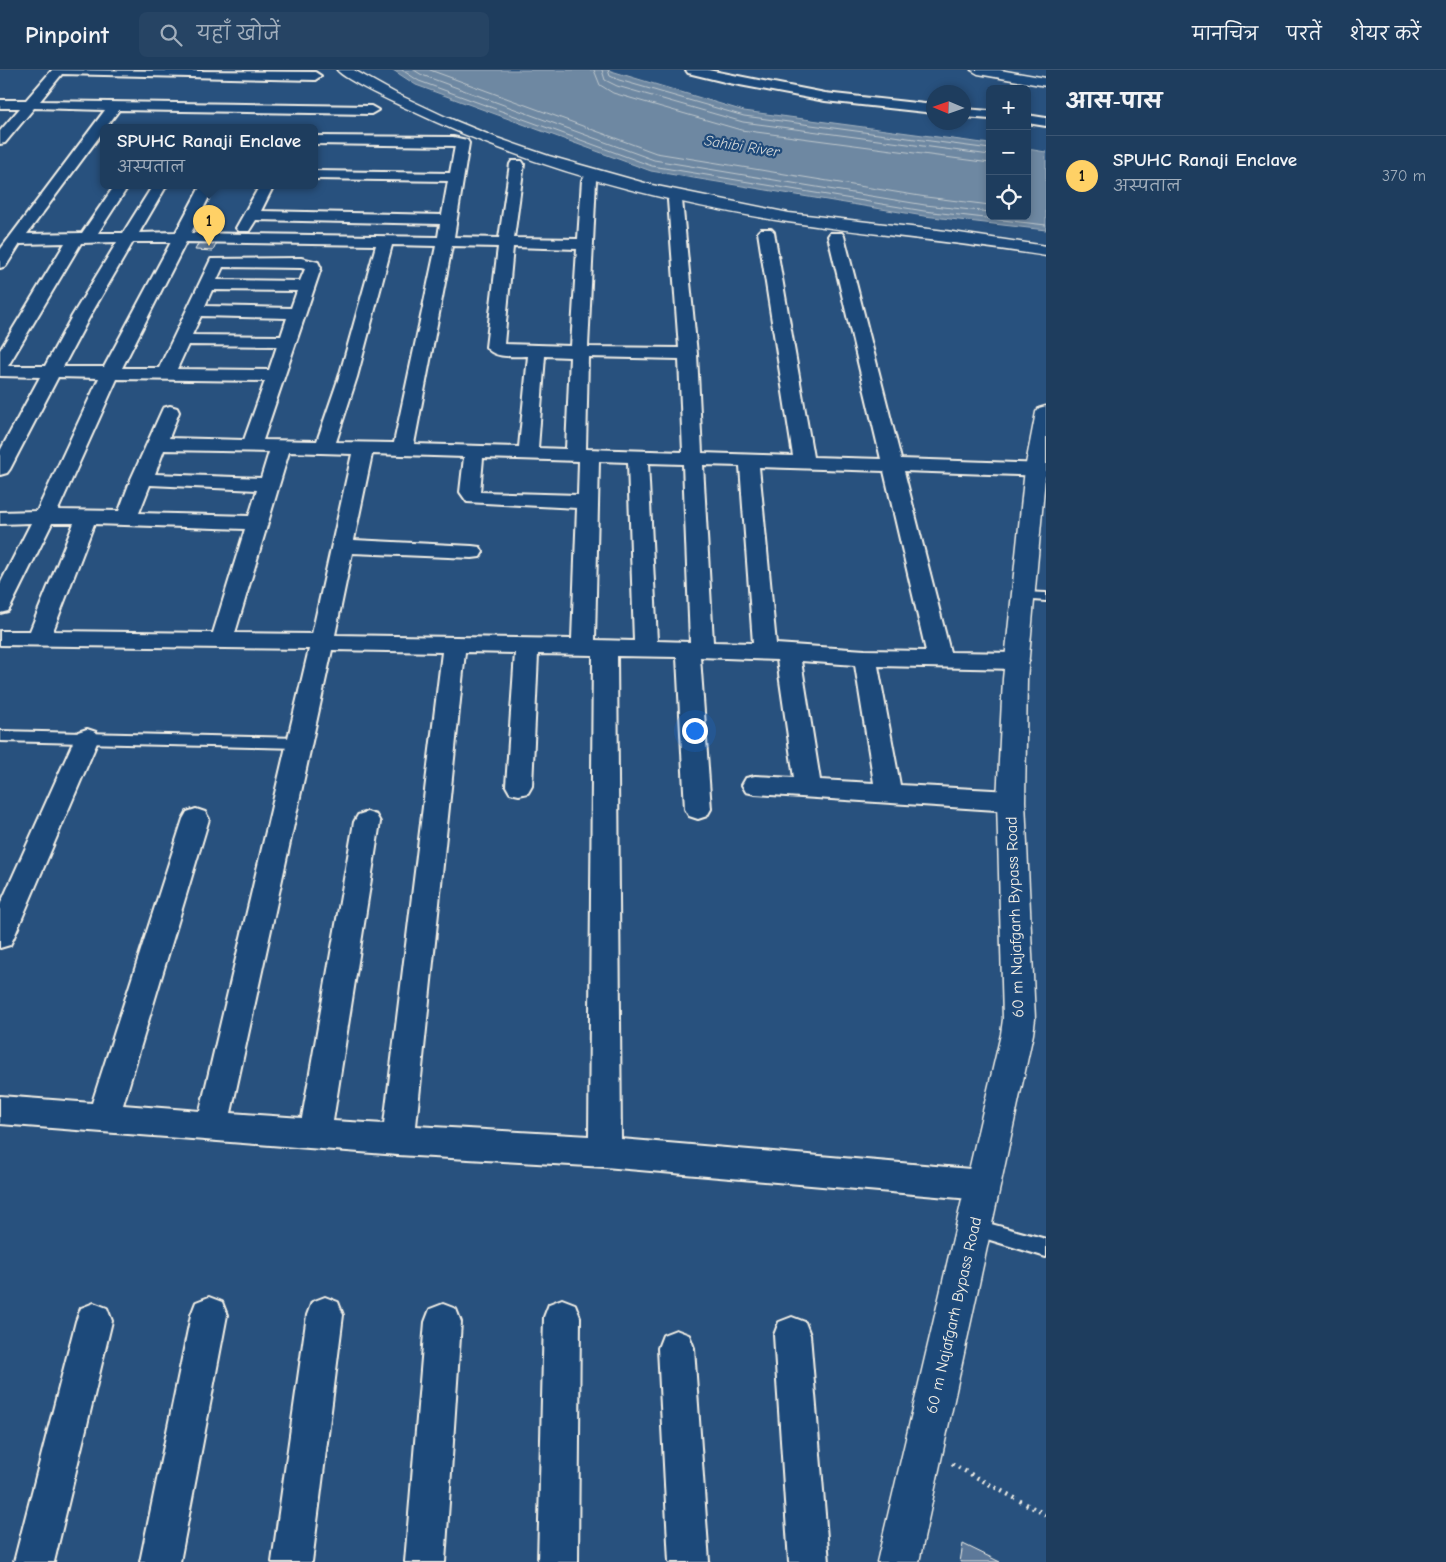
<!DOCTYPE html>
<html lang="hi">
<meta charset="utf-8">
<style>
:root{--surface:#1e3d5e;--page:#264464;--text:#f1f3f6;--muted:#a1aebc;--line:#3c5673;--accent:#ffd166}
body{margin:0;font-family:"Comic Neue","Playpen Sans Deva",sans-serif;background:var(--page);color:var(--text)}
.controls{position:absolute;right:15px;top:15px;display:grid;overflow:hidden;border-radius:8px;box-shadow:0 2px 8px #0003}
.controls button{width:45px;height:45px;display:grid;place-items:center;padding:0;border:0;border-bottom:1px solid var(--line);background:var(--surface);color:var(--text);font:25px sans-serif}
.compass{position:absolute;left:926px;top:15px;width:45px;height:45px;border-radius:50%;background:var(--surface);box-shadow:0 2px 8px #0003;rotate:272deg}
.you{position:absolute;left:694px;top:660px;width:18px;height:18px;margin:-12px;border:4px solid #fff;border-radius:50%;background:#1a73e8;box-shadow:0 0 0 8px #1a73e833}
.badge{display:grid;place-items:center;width:32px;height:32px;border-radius:50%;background:var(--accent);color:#111;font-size:16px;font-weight:700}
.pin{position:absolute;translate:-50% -41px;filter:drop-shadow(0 1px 2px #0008)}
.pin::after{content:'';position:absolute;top:26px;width:18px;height:15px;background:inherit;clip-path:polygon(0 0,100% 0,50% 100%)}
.popup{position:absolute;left:100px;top:54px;width:218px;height:65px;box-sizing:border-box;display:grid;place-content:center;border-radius:8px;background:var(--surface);filter:drop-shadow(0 1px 4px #0005);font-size:16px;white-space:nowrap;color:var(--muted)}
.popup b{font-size:19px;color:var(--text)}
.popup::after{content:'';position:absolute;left:50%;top:100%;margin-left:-10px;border:10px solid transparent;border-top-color:var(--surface)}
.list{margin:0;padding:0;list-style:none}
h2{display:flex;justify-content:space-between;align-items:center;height:65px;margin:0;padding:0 20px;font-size:21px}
h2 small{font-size:16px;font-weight:400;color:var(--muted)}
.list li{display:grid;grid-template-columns:32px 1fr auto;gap:15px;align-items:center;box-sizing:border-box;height:80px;padding:0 20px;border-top:1px solid var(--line)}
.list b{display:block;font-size:19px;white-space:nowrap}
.list p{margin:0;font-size:16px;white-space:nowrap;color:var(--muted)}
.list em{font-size:16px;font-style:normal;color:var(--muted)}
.icon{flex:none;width:28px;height:28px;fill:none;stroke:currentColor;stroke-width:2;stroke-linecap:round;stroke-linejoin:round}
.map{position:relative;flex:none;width:1046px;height:1492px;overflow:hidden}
header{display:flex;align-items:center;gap:30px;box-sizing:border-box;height:70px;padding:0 25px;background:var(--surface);border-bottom:1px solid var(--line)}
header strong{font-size:24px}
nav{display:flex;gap:28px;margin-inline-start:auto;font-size:18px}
.search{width:350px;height:45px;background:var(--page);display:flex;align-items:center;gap:12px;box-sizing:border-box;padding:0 18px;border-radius:8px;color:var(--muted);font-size:19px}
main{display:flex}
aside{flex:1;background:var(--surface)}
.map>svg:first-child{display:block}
.water{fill:#6e88a2;stroke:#a4b2be}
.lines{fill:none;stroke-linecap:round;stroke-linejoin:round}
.shore{stroke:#bec7cc;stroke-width:1}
.building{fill:#5b7899;stroke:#f4f1e8}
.lane-casing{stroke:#f4f1e8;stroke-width:4}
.street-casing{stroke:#f4f1e8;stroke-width:4}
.secondary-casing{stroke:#f4f1e8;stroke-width:3}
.path{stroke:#f4f1e8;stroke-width:4.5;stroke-dasharray:2 5;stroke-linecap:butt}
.lane{fill:#1f4a7a;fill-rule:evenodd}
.street{fill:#1f4a7a;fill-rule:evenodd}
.secondary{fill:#1f4a7a;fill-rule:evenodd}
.labels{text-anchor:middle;stroke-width:4.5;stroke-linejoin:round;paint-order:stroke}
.far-water-label{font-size:15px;font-style:italic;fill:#d9dcda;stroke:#1f4a7a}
.street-label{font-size:16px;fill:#f4f1e8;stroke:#1f4a7a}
</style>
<header>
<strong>Pinpoint</strong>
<div class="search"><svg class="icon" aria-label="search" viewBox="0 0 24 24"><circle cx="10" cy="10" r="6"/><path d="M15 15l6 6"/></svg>यहाँ खोजें</div>
<nav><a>मानचित्र</a><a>परतें</a><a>शेयर करें</a></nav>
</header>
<main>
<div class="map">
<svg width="1046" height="1492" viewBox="0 0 1046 1492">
<rect width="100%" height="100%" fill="#28517e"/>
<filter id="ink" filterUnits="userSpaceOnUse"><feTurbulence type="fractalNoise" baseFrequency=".02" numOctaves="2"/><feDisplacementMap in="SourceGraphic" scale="10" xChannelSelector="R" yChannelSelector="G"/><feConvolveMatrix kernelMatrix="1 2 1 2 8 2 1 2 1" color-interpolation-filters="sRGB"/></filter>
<g filter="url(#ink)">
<path class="water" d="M393,0h215l136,41 246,33v72h37v-67l19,3v78l-122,-14 -273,-45 -235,-86z"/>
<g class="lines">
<path class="shore" d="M402,0l17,11 233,85 272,45 122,14
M414,0l8,5 232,85 271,45 65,7
M430,0l226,83 270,44 64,8
M594,0l6,15 13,8 128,37 249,33
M602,0l3,10 12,6 126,36 247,33
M608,0l2,6 9,4 125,36 246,33"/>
</g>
<path class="building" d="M201,168h18l-6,13 -18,-1z
M963,1474l37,18h-40z"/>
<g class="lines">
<defs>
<path id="lane" d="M1023,522l23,1v8l-27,-2 -2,-3 2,-3z
M0,661l298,7 5,2 2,3 -2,3 -5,2 -298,-7z
M973,1149l73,20v18l-79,-24 -3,-6 3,-6z"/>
<path id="street" d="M52,0l263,2 6,4 -6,4 -253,-6 -22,27 331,5 7,4 -7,4 -252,-4 -92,124 55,-1 33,-48h14l-31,48h25l30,-48h14l-28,48 37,-1 25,-47h14l-24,48 247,4 2,-13 -184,-4 -7,11h-10l-3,-3 24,-43h14l-13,26 181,4 6,-34 -134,-2v-8l136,2 5,-27 -141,-2v-8l139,1 14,3 2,3 -15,94 45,1 11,-74 2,-3h10l2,3 -10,74 64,1 4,-59 2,-3h10l2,3 -8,167 91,1 -11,-148 2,-3h10l2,3 15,154 5,99 91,3 -35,-224 3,-3h10l3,3 39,225 68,2 -53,-223 2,-3h12l2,3 57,223 145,5v12l-142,-5 46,181 67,1 8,3 4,5 -4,5 -8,3 -139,-3 22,119 111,6 9,3 4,7 -4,7 -9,3 -256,-17 -9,-2 -4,-7 4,-7 9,-2 39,2 -17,-118 -77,-3 11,152 -4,7 -9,3 -9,-3 -4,-7 -8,-152 -60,-1 4,483 361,31 12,4 5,11 -5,11 -12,4 -377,-33 -207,-12 -398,-31v-28l92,7 91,-284 4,-7 9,-3 9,3 4,7 -86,286 77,6 109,-462 -309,-4v-14h30l44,-108h-22l-41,83 -3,5 -8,2v-29l31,-61 -31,1v-12l37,-1 62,-133 -41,-1 -48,92 -3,4 -7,2v-24l40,-74 -40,-1v-26l65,-107 -45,1 -14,22 -6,2v-18l105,-140 -71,-2 -29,35 -5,1v-13l20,-23h-20v-8h26zM117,172l-45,74 -27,50h-37l73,-123zM133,172h38l-67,125h-41l27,-51zM186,172l190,3 -37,132 -22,64 -54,-1 58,-172 -3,-6 -17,-4 -90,1 -52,109h-37zM392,175l44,1 -42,197 -58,-1 21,-65zM452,176l46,1 -12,100c8,12 29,9 42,9l-9,91 -105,-3zM513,177l64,2 -6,97 -67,-2zM223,197l78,1 4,1 -5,12 -83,-1zM212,220l85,1 -6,17 -86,-2zM201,246l86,2 -6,18 -89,-1zM188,275l89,1 -8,24 -92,-1zM545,286l25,1 -4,92 -28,-1zM588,287l91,2 4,93 -97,-3zM117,309l148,2 -21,59 -75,-2 10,-26 -2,-4 -7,-2 -7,2 -32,71 -12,32 -61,-1zM164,380l105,2 -8,26 -106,-4zM289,382l63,2 -40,180 -77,-1zM372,384l92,3 -4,35 7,10 110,6 -5,131 -237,-4 17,-82 120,5 8,-1 3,-5 -3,-5 -8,-1 -118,-6zM483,388l96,3 -1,34 -98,-3zM599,391l29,1 6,179 -39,-1zM648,393l35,1 7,178 -33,-1zM703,395l37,1 13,177 -40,-1zM759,397l125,4 42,180 -61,-1 -89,-6zM150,415l107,5 -8,26 -110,-3zM94,454l151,5 -32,104 -160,-2zM332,580l110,2 -58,472 -51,-3 47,-299 -4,-7 -9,-3 -9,3 -4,7 -52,296 -71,-5zM465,582l50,1 -9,133 4,7 9,2 9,-2 4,-7 6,-132 55,1 -4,481 -173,-10zM801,591l54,4 19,118 -54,-3z
M686,0h22l117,23 109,12v8l-109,-12 -96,-18 -41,-10z
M964,39l26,2v8l-26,-2z
M1027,45l19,3v8l-19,-3z
M87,659l9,3 3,6 -85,199 -4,8 -10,3v-43l75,-167 3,-6z
M209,1227l13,5 5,13 -47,247h-40l51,-247 5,-13z
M325,1227l13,5 5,13 -31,247h-40l35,-247 5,-13z
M562,1229l13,5 5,13 -2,245h-40l6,-245 5,-13z
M94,1233l13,5 5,13 -58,241h-40l62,-241 5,-13z
M443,1234l13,5 5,13 -16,240h-40l20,-240 5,-13z
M792,1247l13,5 5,13 19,227h-40l-15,-227 5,-13z
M676,1260l13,5 5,13 15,214h-40l-11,-214 5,-13z"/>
<path id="secondary" d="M337,0h17l43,24 49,23 51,21 52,18 103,29 137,28 157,18 100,15v10c-86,-14 -172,-21 -258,-34 -129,-20 -260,-55 -378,-112 -15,-7 -65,-30 -73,-40z
M971,0h29l46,8v8l-68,-12z
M1046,336v60l-19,213 -2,122 10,218 -2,15 -114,528h-42l124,-528 2,-15 -6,-218 6,-122 22,-210 11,-57 3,-4z"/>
</defs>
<use href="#lane" class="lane-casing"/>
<use href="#street" class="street-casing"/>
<use href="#secondary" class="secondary-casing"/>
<path class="path" d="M952,1394l94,51"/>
<use href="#lane" class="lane"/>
<use href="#street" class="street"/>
<use href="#secondary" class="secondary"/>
</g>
</g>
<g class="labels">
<g class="far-water-label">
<text transform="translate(742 76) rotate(9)" y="5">Sahibi River</text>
</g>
<g class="street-label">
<text transform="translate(1014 847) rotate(-92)" y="6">60 m Najafgarh Bypass Road</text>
<text transform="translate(953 1245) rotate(-77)" y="6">60 m Najafgarh Bypass Road</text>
</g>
</g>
</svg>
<div class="controls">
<button>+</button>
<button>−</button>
<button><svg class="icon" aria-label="locate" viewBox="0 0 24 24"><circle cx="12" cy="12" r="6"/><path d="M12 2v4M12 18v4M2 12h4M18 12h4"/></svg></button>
</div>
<svg class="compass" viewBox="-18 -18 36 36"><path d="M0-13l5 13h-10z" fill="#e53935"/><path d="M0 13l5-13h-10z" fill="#a1aebc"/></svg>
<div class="you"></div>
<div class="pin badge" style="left:209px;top:176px">1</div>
<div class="popup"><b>SPUHC Ranaji Enclave</b>अस्पताल</div>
</div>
<aside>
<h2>आस-पास<small></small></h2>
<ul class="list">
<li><span class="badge">1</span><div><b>SPUHC Ranaji Enclave</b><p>अस्पताल</p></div><em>370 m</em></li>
</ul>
</aside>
</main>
